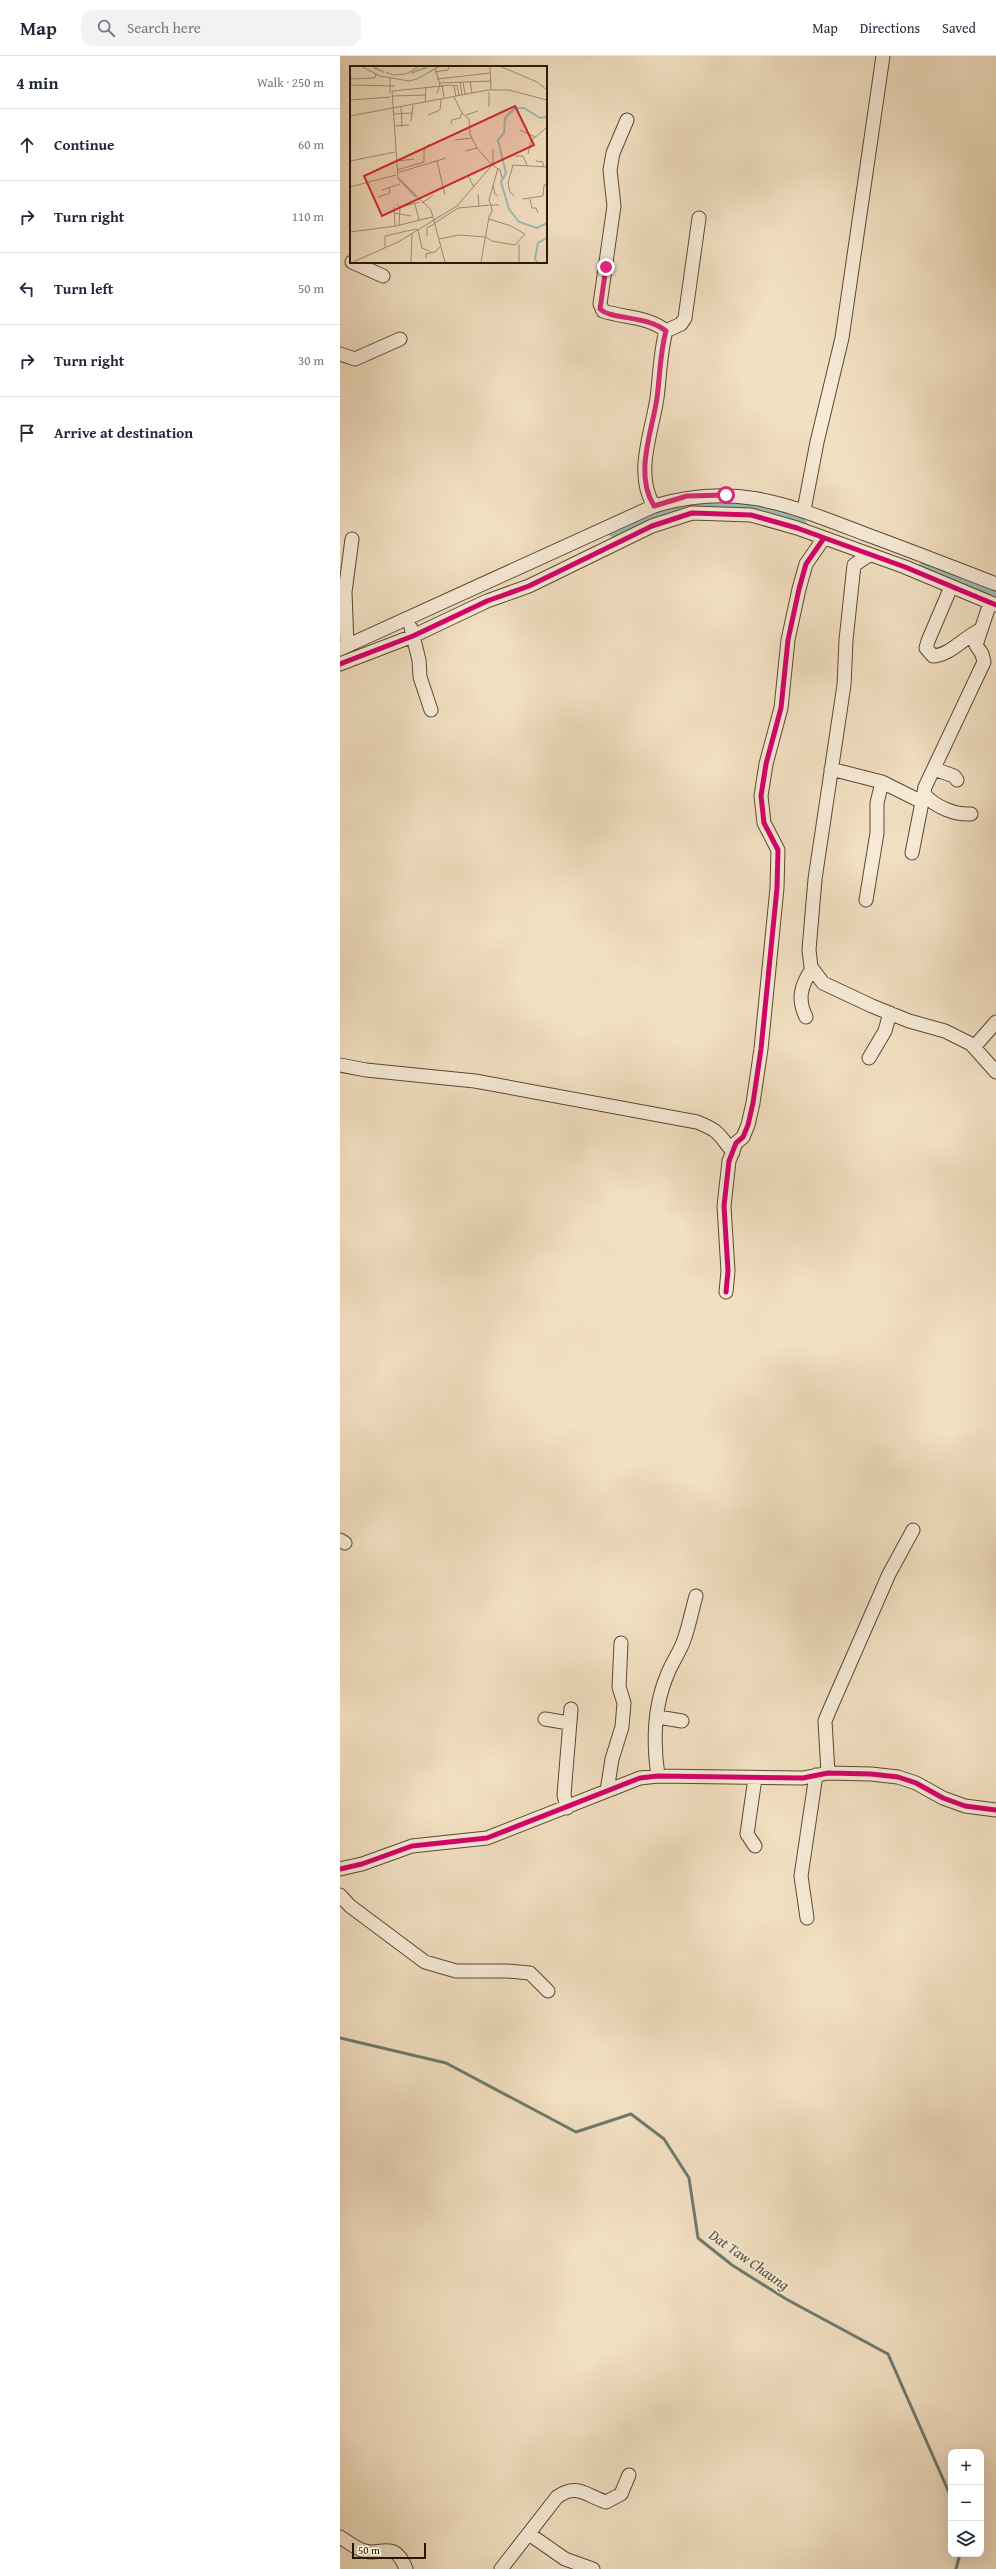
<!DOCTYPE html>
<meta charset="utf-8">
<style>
:root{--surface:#fff;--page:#f2f2f3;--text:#1f2937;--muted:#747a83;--line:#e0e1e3}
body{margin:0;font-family:"Gentium Book Plus",serif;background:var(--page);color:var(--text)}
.controls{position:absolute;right:12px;bottom:12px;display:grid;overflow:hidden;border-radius:8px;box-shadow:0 4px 16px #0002}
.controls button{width:36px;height:36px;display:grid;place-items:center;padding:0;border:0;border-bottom:1px solid var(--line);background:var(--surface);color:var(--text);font:20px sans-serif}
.scale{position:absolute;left:12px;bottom:10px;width:74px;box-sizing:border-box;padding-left:4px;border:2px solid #2a1604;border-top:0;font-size:11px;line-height:14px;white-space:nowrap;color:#2a1604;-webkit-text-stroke:3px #f7ebd7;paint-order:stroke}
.stop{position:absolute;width:12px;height:12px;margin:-9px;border:3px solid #db2777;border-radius:50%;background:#fff}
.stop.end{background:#db2777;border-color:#fff;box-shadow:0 1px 4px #0008}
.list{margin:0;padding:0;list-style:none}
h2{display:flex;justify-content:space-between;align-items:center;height:52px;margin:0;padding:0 16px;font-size:17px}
h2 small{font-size:13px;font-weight:400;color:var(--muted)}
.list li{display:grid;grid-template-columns:26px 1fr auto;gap:12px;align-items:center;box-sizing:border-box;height:72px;padding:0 16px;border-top:1px solid var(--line)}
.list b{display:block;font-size:15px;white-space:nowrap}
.list em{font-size:13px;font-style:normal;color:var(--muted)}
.icon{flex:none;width:22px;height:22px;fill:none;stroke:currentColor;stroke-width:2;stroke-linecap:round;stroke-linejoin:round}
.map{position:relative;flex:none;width:656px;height:2513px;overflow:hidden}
header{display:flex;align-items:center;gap:24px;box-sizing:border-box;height:56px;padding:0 20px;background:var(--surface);border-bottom:1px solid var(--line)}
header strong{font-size:19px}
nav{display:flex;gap:22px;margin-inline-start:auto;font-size:14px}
.search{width:280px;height:36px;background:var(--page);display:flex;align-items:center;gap:10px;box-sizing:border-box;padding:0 14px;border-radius:12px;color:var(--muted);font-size:15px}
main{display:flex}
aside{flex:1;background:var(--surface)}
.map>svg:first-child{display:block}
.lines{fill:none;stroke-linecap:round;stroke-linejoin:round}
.stream{stroke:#6e7a6e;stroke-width:3}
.canal{stroke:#9bbdb5;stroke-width:10}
.minor-casing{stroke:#5c4834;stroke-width:15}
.minor{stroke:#f7ebd7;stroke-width:13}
.cycleway-casing{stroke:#f7ebd7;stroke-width:8}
.cycleway{stroke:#d6006c;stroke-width:5}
.route{stroke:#db2777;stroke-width:5}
.labels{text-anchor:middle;stroke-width:3.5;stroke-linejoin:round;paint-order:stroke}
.water-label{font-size:15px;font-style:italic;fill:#525042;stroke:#f7ebd7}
.inset-river{fill:none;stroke:#9bbdb5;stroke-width:2}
.inset-road{fill:none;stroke:#a28f76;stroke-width:1}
.view{fill:#d62828;fill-opacity:0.15;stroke:#d62828;stroke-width:2}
.inset-edge{fill:none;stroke:#2a1604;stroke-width:2}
</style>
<header>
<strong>Map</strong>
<div class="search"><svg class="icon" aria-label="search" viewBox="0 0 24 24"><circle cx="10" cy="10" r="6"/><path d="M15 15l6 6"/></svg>Search here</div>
<nav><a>Map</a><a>Directions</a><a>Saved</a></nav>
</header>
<main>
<aside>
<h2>4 min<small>Walk · 250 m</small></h2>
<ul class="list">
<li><svg class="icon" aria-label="ahead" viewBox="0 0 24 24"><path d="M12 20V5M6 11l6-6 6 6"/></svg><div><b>Continue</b></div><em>60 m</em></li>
<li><svg class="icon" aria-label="right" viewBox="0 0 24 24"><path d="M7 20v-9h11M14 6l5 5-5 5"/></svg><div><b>Turn right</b></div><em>110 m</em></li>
<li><svg class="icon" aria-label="left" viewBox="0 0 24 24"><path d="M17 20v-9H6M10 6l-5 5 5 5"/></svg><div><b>Turn left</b></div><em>50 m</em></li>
<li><svg class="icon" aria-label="right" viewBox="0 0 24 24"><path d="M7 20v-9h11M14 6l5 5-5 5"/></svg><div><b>Turn right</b></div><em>30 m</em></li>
<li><svg class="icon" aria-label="arrive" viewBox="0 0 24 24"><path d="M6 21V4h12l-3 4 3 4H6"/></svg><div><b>Arrive at destination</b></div></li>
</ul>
</aside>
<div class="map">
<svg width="656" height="2513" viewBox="0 0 656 2513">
<rect width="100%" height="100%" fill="#f2e0c2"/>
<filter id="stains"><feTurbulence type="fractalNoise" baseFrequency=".005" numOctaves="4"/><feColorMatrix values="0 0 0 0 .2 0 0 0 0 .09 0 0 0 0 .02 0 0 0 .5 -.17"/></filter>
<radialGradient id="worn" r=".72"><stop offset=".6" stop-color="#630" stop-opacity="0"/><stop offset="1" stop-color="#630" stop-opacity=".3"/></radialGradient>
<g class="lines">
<path class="stream" d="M0,1982l106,25 130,69 55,-18 33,25 25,39 9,60 34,27 54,34 102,55 63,143
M616,2513l4,-15"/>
<path class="canal" d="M273,476l59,-23 26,-2 65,2 39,15
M582,512l74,27"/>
<defs>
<path id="minor" d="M287,64l-14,33 -3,17 4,36 -14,98 3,7c21,7 45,5 63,20
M12,206l31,14
M0,298l15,5 45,-20
M314,450c-20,-32 -2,-74 3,-108 3,-23 3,-45 9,-67l15,-7 4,-6 14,-100
M464,454l13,-68 25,-104 41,-282
M529,499l-15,10 -8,75 -2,45 -29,194 -6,71 2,17 12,16 49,23 37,15 36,10 26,13 25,28
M611,531l-23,54 -2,7 7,8c18,-1 31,-19 47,-26
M71,572l8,32 1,17 11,33
M7,589l-2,-53 7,-53
M0,593l314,-143c82,-25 135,-1 211,28 44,16 87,33 131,50
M0,608l73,-28 74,-35 42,-15 123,-60 40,-13 59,2 46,13 108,39 91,38
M491,713l51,13 40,20
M594,713l20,7 3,4
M584,738c11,13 31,21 47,20
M572,797l13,-66 59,-125 -2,-8 -6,-9 14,-42
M526,844l11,-67v-30l5,-21
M466,961c-9,-18 -5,-32 6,-48
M635,990l21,-24
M529,1002l16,-27 5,-18
M0,1009l26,5 109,11 222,41c23,9 21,12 36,30
M386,1236l2,-21 -4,-65 5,-45 7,-18 7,-6 5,-12 5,-22 8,-54 16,-161 1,-38 -14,-27 -3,-27 5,-32 15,-56 7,-68 11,-51 7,-25 18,-26
M0,1484l5,3
M318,1661l24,4
M205,1663l24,4
M488,1717l-3,-52 5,-12 59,-135 24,-44
M318,1720c-5,-34 -4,-71 10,-103 4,-11 12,-21 16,-33 5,-14 8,-30 12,-44
M415,1722l-8,56 8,12
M267,1735l5,-32 10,-32 2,-24 -5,-16 2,-44
M227,1752l-3,-13 7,-86
M0,1813l22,-5 50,-18 75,-8 153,-60 18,-2 145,2 25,-5 43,1 27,3 18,6 27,15 22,8 31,4
M0,1839l10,11 75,56 31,9h51l23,2 18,18
M467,1862l-6,-42 15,-101
M189,2478l36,25 28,10
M0,2481c8,5 16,12 25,14 16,5 30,-12 41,18
M161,2513l56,-72c20,-14 28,-2 49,5l15,-8 8,-19"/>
</defs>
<use href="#minor" class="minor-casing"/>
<use href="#minor" class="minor"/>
<defs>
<path id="cycleway" d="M0,608l73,-28 74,-35 42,-15 123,-60 40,-13 59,2 46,13 108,39 91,38
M386,1236l2,-21 -4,-65 5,-45 7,-18 7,-6 5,-12 5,-22 8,-54 16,-161 1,-38 -14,-27 -3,-27 5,-32 15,-56 7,-68 11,-51 7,-25 18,-26
M0,1813l22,-5 50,-18 75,-8 153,-60 18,-2 145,2 25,-5 43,1 27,3 18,6 27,15 22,8 31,4"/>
</defs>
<use href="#cycleway" class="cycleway-casing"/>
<use href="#cycleway" class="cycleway"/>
</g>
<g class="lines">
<path class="route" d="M266,211l-6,42c12,11 46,6 66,22 -6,22 -6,44 -9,67 -5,34 -23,76 -3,108l33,-10 39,-1"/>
</g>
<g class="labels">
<g class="water-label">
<text transform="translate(409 2204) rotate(35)" y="5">Dat Taw Chaung</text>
</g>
</g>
<g transform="translate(10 10)">
<rect width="197" height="197" fill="#f2e0c2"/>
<path class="inset-river" d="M23,1l11,5M61,7l16,-6M48,112l18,19M151,116l5,-9 -8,-33 6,-7 1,-15 10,-10h9l16,10 7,-1M151,116l8,27 10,13 18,6 10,-5M187,196l-2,-3 3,-16 9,-5"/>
<path class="inset-road" d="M13,1l17,9 29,5 8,-2 21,-12M140,1l1,23M152,1l35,15 10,8M85,2l5,17 -3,8M36,6l7,3 13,-1 12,-7M85,6l13,-2 1,-3M40,12v15M0,13l25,-1 1,-4M87,13l53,-6M120,15l2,12M110,16l2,13M113,16l2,12M89,17l52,-2M0,19l45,1M92,19l2,12M104,20l3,-1 2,10M42,30l33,-1M104,31l8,16 7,6 1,15 7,14 15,17 8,5 2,8M0,34l41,-3M75,36l1,-15M51,41l1,20M139,41v-15M43,48l20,-1M78,49l12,-5 1,-11M116,49l12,-4M0,50l138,-26h21l38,10M61,55l2,-16M101,58l1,-4 8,-2 2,-5M44,60l15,-1M170,64l15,7M105,74l17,-2M115,85l12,-3M178,88l3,-13 16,-14M165,90h8l4,9M0,95l45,-9M47,95l17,-2M87,95l8,34M186,95l7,1v5M148,102l-9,32 2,5h8M47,104l27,-8v-12l5,-6M47,107l49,-15M118,110l6,11M143,119l2,9 3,2M0,121l46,-12M32,124l18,-6M128,128l1,13M164,130l-4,-4 -2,-9 5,-18 34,2M28,131l12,-4 -1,-5M173,133l20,-3 1,-11h3M180,133l2,9h4l2,5M72,137l11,-8M47,138l3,3 -1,18M65,138l4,16M55,140l15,-4M44,141l1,19M44,147l17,3M85,157l23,-15 33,-3 1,6 -3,6 -8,45M68,164l4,18 9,4M0,166l46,-6 36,-9M77,170v-8l7,-4M136,171l6,4 23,4 10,-11 -14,-8 -22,-7M89,173l20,-4 27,2M169,178v18M35,182v-12l31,-7 2,2M76,192v-4l9,-2 5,-5M3,196l45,-20 59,-36 36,-42v-15M61,196l1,-28M95,196l-14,-52 -33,-32 -6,-87 60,-6 2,1 2,10"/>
<path class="view" d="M165,40l19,39 -152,71 -18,-40z"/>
<rect width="197" height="197" class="inset-edge"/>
</g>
<rect width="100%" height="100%" filter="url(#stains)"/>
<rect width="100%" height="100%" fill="url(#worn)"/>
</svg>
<div class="controls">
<button>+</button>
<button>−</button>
<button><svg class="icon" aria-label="layers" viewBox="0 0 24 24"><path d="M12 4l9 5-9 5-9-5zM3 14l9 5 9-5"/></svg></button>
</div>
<div class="scale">50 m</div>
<div class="stop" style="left:386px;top:439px"></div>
<div class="stop end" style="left:266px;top:211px"></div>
</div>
</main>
